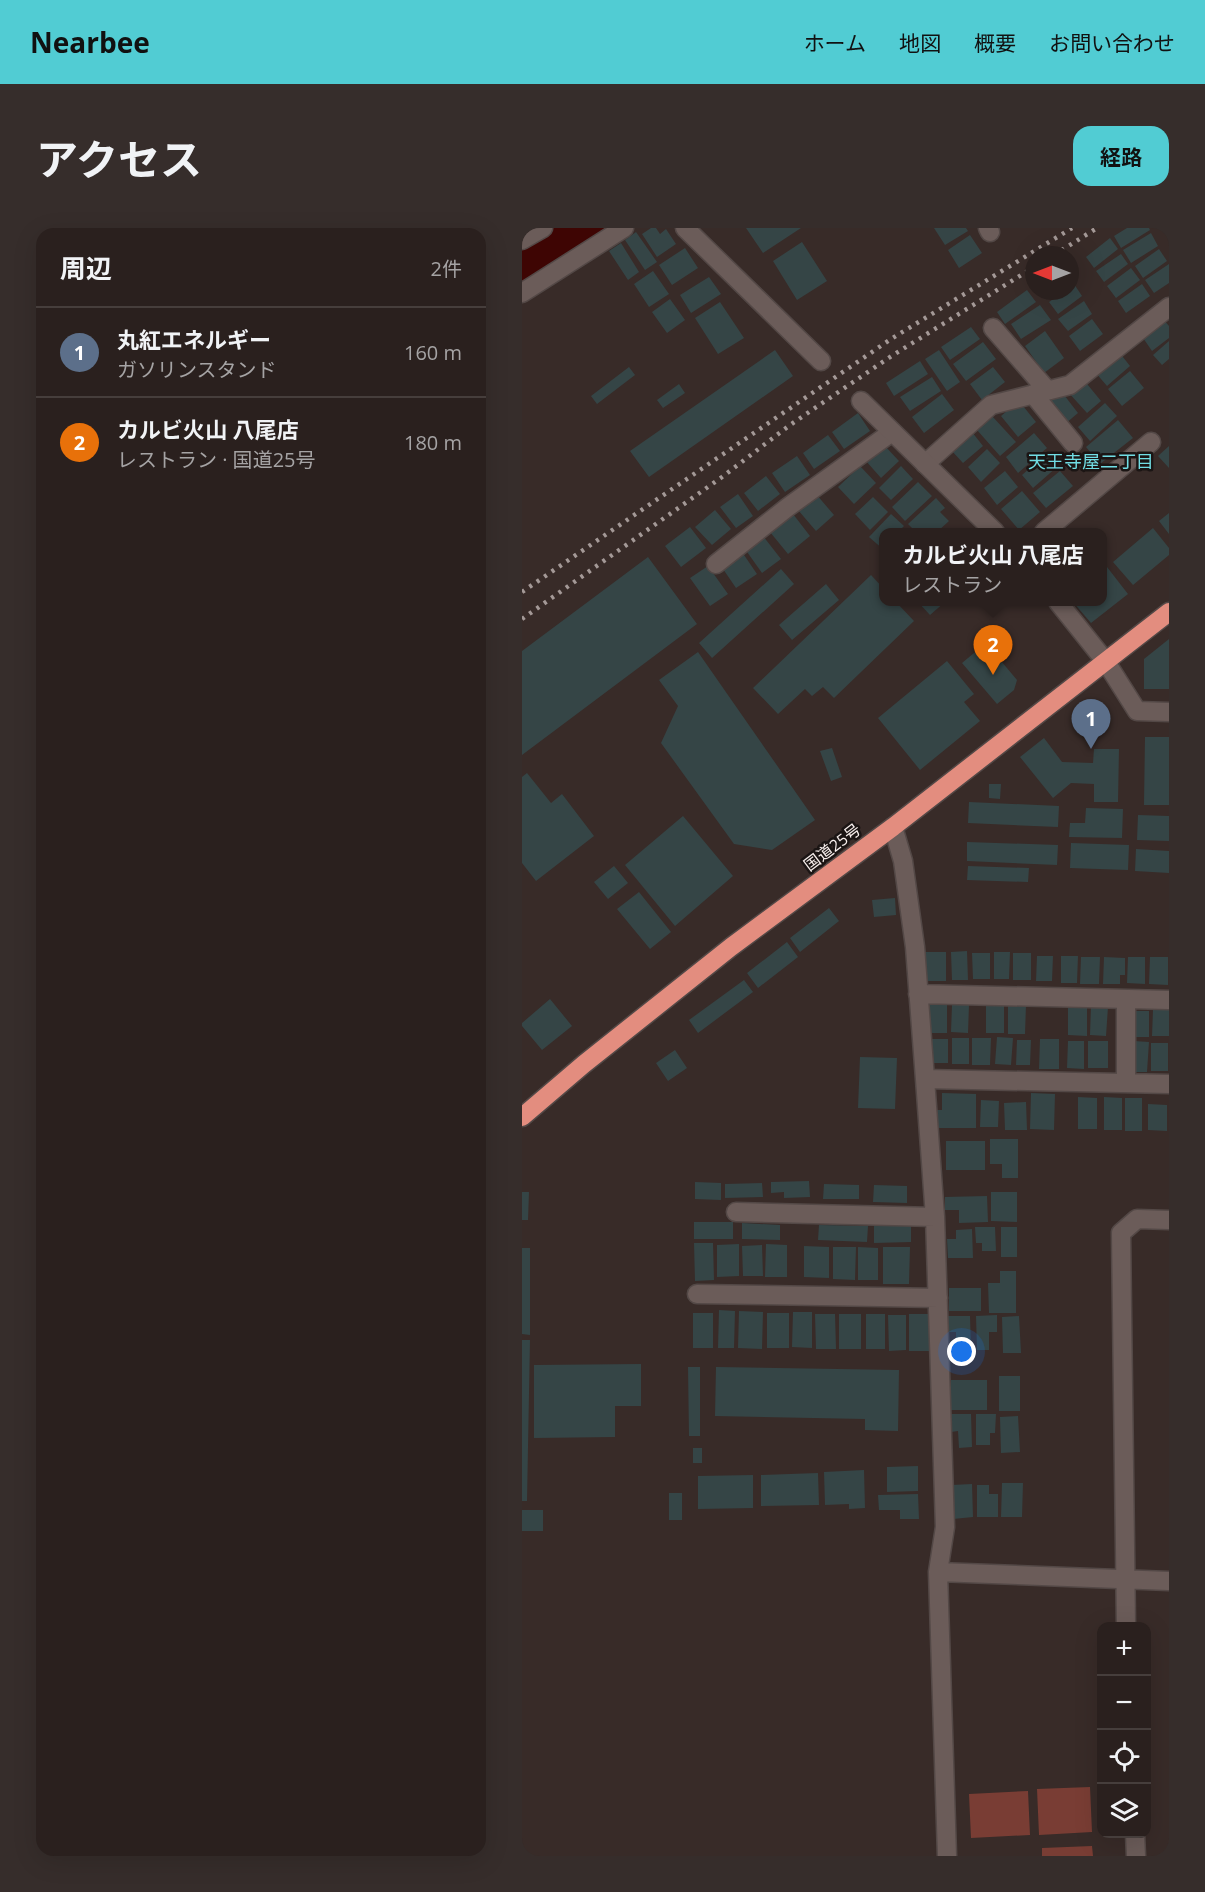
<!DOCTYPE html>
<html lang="ja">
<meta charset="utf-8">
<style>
:root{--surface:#2a201e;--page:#362d2b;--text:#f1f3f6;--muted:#a5a3a4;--line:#463e3c;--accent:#51ccd3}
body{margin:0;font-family:"Open Sans","Noto Sans JP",sans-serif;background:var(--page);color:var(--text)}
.controls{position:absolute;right:18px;bottom:18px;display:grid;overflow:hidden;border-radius:12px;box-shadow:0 6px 24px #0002}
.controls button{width:54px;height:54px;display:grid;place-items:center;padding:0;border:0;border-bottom:2px solid var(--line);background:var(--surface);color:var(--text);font:30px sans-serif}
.compass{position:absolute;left:503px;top:18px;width:54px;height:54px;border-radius:50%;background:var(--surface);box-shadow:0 6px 24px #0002;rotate:270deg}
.you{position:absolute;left:440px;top:1124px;width:21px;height:21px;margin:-15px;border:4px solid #fff;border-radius:50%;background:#1a73e8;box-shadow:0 0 0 9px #1a73e833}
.badge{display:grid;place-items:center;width:39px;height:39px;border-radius:50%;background:var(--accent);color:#fff;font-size:20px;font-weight:700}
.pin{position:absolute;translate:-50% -50px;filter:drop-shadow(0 2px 3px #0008)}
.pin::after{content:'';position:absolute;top:32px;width:21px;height:18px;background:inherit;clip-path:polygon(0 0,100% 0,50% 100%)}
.popup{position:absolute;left:357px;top:300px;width:228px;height:78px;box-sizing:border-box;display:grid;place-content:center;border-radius:12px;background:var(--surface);filter:drop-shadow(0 2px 4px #0005);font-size:20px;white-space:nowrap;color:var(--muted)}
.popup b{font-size:22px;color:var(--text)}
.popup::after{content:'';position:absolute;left:50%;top:100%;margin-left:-12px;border:12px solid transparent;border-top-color:var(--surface)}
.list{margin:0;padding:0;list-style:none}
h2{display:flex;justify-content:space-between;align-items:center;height:78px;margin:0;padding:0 24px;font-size:26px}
h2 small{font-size:20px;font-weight:400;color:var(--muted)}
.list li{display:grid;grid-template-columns:39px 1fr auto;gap:18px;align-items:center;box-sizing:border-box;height:90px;padding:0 24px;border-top:2px solid var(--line)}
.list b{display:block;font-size:22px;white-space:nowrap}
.list p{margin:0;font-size:20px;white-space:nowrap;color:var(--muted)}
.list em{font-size:20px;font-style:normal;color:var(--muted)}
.icon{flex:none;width:33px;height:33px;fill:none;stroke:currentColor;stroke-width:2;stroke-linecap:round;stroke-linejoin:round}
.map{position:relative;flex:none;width:647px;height:1628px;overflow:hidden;border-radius:18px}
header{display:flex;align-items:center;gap:36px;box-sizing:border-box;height:84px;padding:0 30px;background:var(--accent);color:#111}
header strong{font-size:28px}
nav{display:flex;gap:33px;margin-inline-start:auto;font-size:21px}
.intro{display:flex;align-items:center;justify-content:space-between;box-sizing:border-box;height:144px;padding:0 36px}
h1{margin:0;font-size:42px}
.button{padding:15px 27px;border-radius:18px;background:var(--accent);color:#111;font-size:21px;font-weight:700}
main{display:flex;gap:36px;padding:0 36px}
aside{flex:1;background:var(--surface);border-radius:18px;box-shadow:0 6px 24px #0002}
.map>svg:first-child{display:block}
.green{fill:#793d34}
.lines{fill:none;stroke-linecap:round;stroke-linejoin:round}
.river{stroke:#3e0503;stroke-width:45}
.building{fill:#354546}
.street-casing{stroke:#534846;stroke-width:21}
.secondary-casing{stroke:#534846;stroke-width:21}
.highway-casing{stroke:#534846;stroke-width:21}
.street{stroke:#6b5c59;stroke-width:18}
.secondary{stroke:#6b5c59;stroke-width:18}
.highway{stroke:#e38d7f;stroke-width:18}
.rail{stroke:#a49997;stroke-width:4.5;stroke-dasharray:3 6;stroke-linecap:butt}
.labels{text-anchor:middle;stroke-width:5;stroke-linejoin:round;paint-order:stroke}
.street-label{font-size:16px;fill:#f9f0ee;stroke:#1b1514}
.neighbourhood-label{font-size:18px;fill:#71dde4;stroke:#1b1514}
</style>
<header>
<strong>Nearbee</strong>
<nav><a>ホーム</a><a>地図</a><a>概要</a><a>お問い合わせ</a></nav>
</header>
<div class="intro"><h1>アクセス</h1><a class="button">経路</a></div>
<main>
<aside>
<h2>周辺<small>2件</small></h2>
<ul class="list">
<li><span class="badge" style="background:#5c6f8a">1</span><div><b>丸紅エネルギー</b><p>ガソリンスタンド</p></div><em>160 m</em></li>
<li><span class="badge" style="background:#e8710a">2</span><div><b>カルビ火山 八尾店</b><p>レストラン · 国道25号</p></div><em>180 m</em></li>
</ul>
</aside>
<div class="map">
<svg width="647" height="1628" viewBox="0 0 647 1628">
<rect width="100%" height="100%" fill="#382b28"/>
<path class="green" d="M568,1559l2,45 -53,3 -2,-46z
M506,1563l2,44 -59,3 -2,-44z
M570,1618l1,10h-51v-8z"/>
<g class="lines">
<path class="river" d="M0,42l70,-42"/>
</g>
<path class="building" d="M129,0h5l4,6 6,-5 10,15 -19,13 -15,-23z
M224,0h55l-38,25z
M412,0h32l2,3 -23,14z
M605,0h22l1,2 -29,18 -7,-12z
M114,4l21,30 -12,8 -20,-30z
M629,5l7,13 -27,17 -8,-13z
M448,7l12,18 -23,15 -11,-18z
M588,10l8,11 -24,19 -8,-11z
M280,14l25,39 -30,19 -24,-39z
M99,15l18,29 -11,8 -19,-29z
M163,20l13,20 -26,17 -13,-20z
M637,21l8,12 -24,17 -8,-12z
M599,26l7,10 -24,18 -8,-11z
M647,36v19l-15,10 -9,-13z
M609,40l9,12 -24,18 -9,-12z
M131,43l16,23 -20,13 -15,-23z
M187,49l12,17 -30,19 -11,-18z
M552,56l8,12 -24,18 -9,-12 16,-11h5v-4z
M620,56l8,12 -24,17 -8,-12z
M505,62l9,12 -31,22 -8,-12z
M148,71l15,21 -18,13 -15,-21z
M562,73l8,13 -24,17 -10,-12z
M198,74l24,36 -26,16 -23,-36z
M518,77l11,15 -30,19 -10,-15z
M570,91l11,15 -23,17 -11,-15z
M641,91l6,7v12l-17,13 -11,-16z
M449,99l9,12 -30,21 -9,-13z
M523,103l19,27 -20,15 -19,-27z
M647,113v18l-7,6 -9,-10z
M461,114l13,17 -30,22 -13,-17z
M253,122l18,26 -144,101 -19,-26z
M417,122l21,32 -13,9 -22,-32z
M597,124l11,14 -23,20 -12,-14z
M398,133l8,13 -34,22 -8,-13z
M107,139l6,8 -38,29 -6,-8z
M471,139l12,15 -23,18 -12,-16z
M608,143l14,17 -22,18 -14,-17z
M410,149l9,14 -31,20 -10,-14z
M561,151l18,22 -14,12 -19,-21z
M157,156l6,9 -22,15 -6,-8z
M539,163l17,22 -13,11 -17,-22z
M420,166l12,16 -30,23 -12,-16z
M497,173l17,21 -18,15 -17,-21z
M583,175l12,13 -27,25 -12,-14z
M336,185l12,18 -26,18 -12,-17z
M470,188l24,26 -16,14 -23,-26z
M596,192l15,18 -33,26 -14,-17z
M450,204l11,14 -20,17 -12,-13z
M512,205l13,15 -29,25 -12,-16z
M306,207l12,16 -26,18 -11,-16z
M362,217l15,16 -18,17 -15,-17z
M647,218v22l-11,-12z
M465,221l13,14 -19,19 -13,-15z
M524,226l11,13 -24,21 -11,-13z
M275,228l13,19 -25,17 -13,-19z
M338,238l16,17 -22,21 -16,-17z
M379,238l12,13 -22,21 -12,-12z
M483,243l13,16 -21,18 -13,-17z
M538,243l13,15 -27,22 -13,-15z
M244,248l14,18 -22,17 -14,-18z
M396,254l14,14 -27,25 -13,-14z
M500,263l18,21 -21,18 -18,-21z
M216,266l15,22 -17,12 -16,-21z
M294,266l18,21 -18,16 -18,-21z
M351,269l15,15 -18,18 -15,-16z
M414,270l9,10 -5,4 9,9 -12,11h-21l-8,-8z
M193,282l16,19 -19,16 -17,-18z
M647,285v21l-10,-13z
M271,286l17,22 -22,18 -18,-22z
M369,286l13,12 -6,6h-14v18l-15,-13z
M168,299l16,21 -25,19 -16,-21z
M631,300l16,20v7l-36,30 -20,-23z
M241,308l18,23 -19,14 -17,-24z
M220,324l15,22 -21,14 -15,-22z
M126,329l49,67 -175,131v-104z
M186,338l20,28 -18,12 -20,-28z
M585,339l21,27 -37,29 -18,-21h29v-31z
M259,341l13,15 -82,74 -13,-15z
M349,347l13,14v13h12l18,19 -80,77 -11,-11 -11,9 -7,-7 -27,25 -25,-26z
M304,356l13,16 -47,40 -13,-15z
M396,374h27l-15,13z
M647,411v50h-25v-30z
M464,415l31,37 -3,10 -17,14 -35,-41z
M176,424l117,168 -43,30 -38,-6 -73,-101 17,-37 -19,-26z
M425,433l27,33 -10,8 16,19 -60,49 -42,-52z
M623,509h24v68h-25z
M522,510l18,24 31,1 1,-14h25l-1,53h-24v-18l-23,-1 -18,15 -33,-41z
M310,520l10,29 -11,4 -11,-30z
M5,545l24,30 11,-9 32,42 -58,45 -14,-18v-86z
M467,556h12l-1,15 -11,-1z
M447,574l90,4 -1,21 -90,-4z
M564,580l37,1 -1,29 -53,-1 1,-14h15z
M616,587l31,1v25l-32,-1z
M161,588l50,60 -58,50 -50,-61z
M445,614l91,3 -1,20 -90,-4z
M549,615l58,2 -1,25 -58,-2z
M614,621l33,2v22l-34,-2z
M92,638l14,17 -20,16 -14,-17z
M446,638l61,2 -1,14 -61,-2z
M117,664l32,40 -21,17 -33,-40z
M373,670l1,17 -22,2 -2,-17z
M307,680l10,13 -39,31 -10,-14z
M265,714l11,15 -40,31 -11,-15z
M445,723l1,29h-16l-1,-28z
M402,724h22v29h-22z
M472,724h16l-1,27h-15z
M450,725h18v26h-17z
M491,725h18v27h-18z
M515,728h16l-1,25h-16z
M539,728h17l-1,27h-16z
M559,729h19l-1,27h-19z
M582,729l21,1v17h-5v9h-17z
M606,729h17v27l-18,-1z
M628,729h18v28l-19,-1z
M222,752l9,12 -55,41 -9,-13z
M28,771l22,27 -30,24 -20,-24v-3z
M405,777h20v28h-21z
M430,777h17l-1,28 -17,-1z
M486,777h18l-1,29h-17z
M464,778h18v27h-18z
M569,778l17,1 -2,29 -16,-1z
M546,779h19v29l-19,-1z
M631,782h16v26h-17z
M611,783h16v26h-16z
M475,809l16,1 -2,27 -16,-1z
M430,810h17v26h-17z
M450,810h19l-1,27h-18z
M408,811h18v24h-18z
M518,811h19v30h-20z
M495,812h14l-1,25h-14z
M546,813h16v28l-17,-1z
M566,813h20v27h-20z
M612,813l15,1 -2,30h-14z
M629,815h17v28h-17z
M153,822l12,18 -19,13 -12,-18z
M338,829l37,1 -2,51 -37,-1z
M420,865l34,1v34h-41v-18h7z
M509,865l24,1 -1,36 -24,-1z
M556,869l19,1v31h-19z
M582,869l18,1v32h-18z
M603,870h17v33h-17z
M459,872l18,1 -1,26h-18z
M504,874l1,28h-22l-1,-27z
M626,876l19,1v26l-19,-1z
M468,911h28v39h-16v-14h-12z
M424,913h39v29h-39z
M287,953l1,16 -26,1v-6l-13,1v-11z
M173,954l26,1v17l-26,-1z
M240,955l1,14 -38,1v-14z
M302,956l35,1v14h-36z
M352,957l33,1v17l-34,-1z
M0,964h7l-1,28h-6z
M469,964h26v30l-26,-1z
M465,968l1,26 -29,1v-13h-14v-13z
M172,994h39v17h-39z
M220,995l38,2v15l-38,-1z
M297,997l49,1 -1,16 -49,-2z
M352,997h37v17l-37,1z
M453,999h20l1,24h-14v-8h-6z
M479,999h16v30h-16z
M450,1001l1,29h-25l-1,-19h9v-9z
M172,1015h19l1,37 -19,1z
M217,1016v32l-22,1v-32z
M244,1016l21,1v32h-22z
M240,1017l1,31h-20l-1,-30z
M282,1018l25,1v31l-25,-1z
M311,1019h23l-1,33 -22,-1z
M336,1019l20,1v32h-20z
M361,1019h27l-1,37h-26z
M0,1020h8v87l-8,-1z
M478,1043h16v42h-27l-1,-30h12z
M427,1060h32v23h-32z
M197,1082l16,1 -1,37h-16z
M217,1083l24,1 -1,37 -24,-1z
M271,1084h19v36l-20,-1z
M171,1085h20v35h-20z
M245,1085h22v35h-22z
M293,1086h20l1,35h-20z
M317,1086h22v35h-22z
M344,1086h19v35h-19z
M387,1086h22v37h-22z
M366,1087h18v35l-17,1z
M475,1087v17h-8v18h-12l-1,-34z
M425,1088h23l1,32h-15v-16h-9z
M497,1088l2,37h-18l-1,-36z
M0,1112h8l-3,161h-5z
M119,1136v42h-26v31l-81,1v-73z
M166,1139h12v69h-11z
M194,1139l183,3 -1,61 -33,-1v-11l-150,-3z
M477,1148h21v35h-21z
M429,1152h36v30h-36z
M428,1186h21l1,33 -13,1 -1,-17 -7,1z
M454,1186h20l-1,19h-5v12h-14z
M496,1188l2,36 -19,1 -1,-36z
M171,1220h9v15h-9z
M396,1238v25l-31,1v-25z
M342,1242l1,38 -16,1v-5l-24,1 -1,-33z
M296,1245l1,32 -58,1v-31z
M231,1247v33l-55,1v-33z
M480,1255h21l-1,34h-21z
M450,1256l1,33 -20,2 -1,-34z
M455,1257h12v9h9v23h-21z
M147,1265h13v27h-13z
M396,1266l1,25h-19v-9h-21l-1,-15z
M0,1282h21v21h-21z"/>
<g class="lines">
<defs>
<path id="street" d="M163,0l136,133
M466,0l2,4
M0,12l21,-12
M0,65l102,-65
M471,100l54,62
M511,166l40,49
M403,236l66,-59 79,-20 99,-78
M522,304l107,-90
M194,336l72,-57 104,-75
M584,434l31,49 32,1
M371,599l10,34 12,86 10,132 10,138 10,310 -7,45 9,284
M396,766l251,6
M604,771v84
M403,851l244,5
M214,984l199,5
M175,1066l241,4
M416,1344l231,9
M604,1398l-5,-393 16,-14 32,1
M613,1606l1,22"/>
<path id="secondary" d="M339,173l134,131
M536,374l48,60"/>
<path id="highway" d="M0,889l62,-53 147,-117 162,-120 276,-215"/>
</defs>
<use href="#street" class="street-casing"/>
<use href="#secondary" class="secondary-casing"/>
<use href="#highway" class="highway-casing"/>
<use href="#street" class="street"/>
<use href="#secondary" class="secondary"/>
<use href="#highway" class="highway"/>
<path class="rail" d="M532,27l43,-27
M0,364l369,-253 181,-111
M0,391l200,-142 68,-52 100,-68 144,-90"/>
</g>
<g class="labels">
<g class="street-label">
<text transform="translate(310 619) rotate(-37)" y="6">国道25号</text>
</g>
<g class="neighbourhood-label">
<text x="569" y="240">天王寺屋二丁目</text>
</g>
</g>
</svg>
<div class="controls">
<button>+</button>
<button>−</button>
<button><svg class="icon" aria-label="locate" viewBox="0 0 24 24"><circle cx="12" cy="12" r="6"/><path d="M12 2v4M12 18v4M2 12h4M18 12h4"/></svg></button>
<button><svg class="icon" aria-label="layers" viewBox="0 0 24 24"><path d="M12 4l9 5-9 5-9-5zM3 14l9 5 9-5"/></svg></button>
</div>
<svg class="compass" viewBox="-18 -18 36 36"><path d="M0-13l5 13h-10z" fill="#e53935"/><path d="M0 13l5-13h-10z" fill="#a5a3a4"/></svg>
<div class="you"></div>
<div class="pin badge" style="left:569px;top:521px;background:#5c6f8a">1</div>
<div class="pin badge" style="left:471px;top:447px;background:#e8710a">2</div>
<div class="popup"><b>カルビ火山 八尾店</b>レストラン</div>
</div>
</main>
